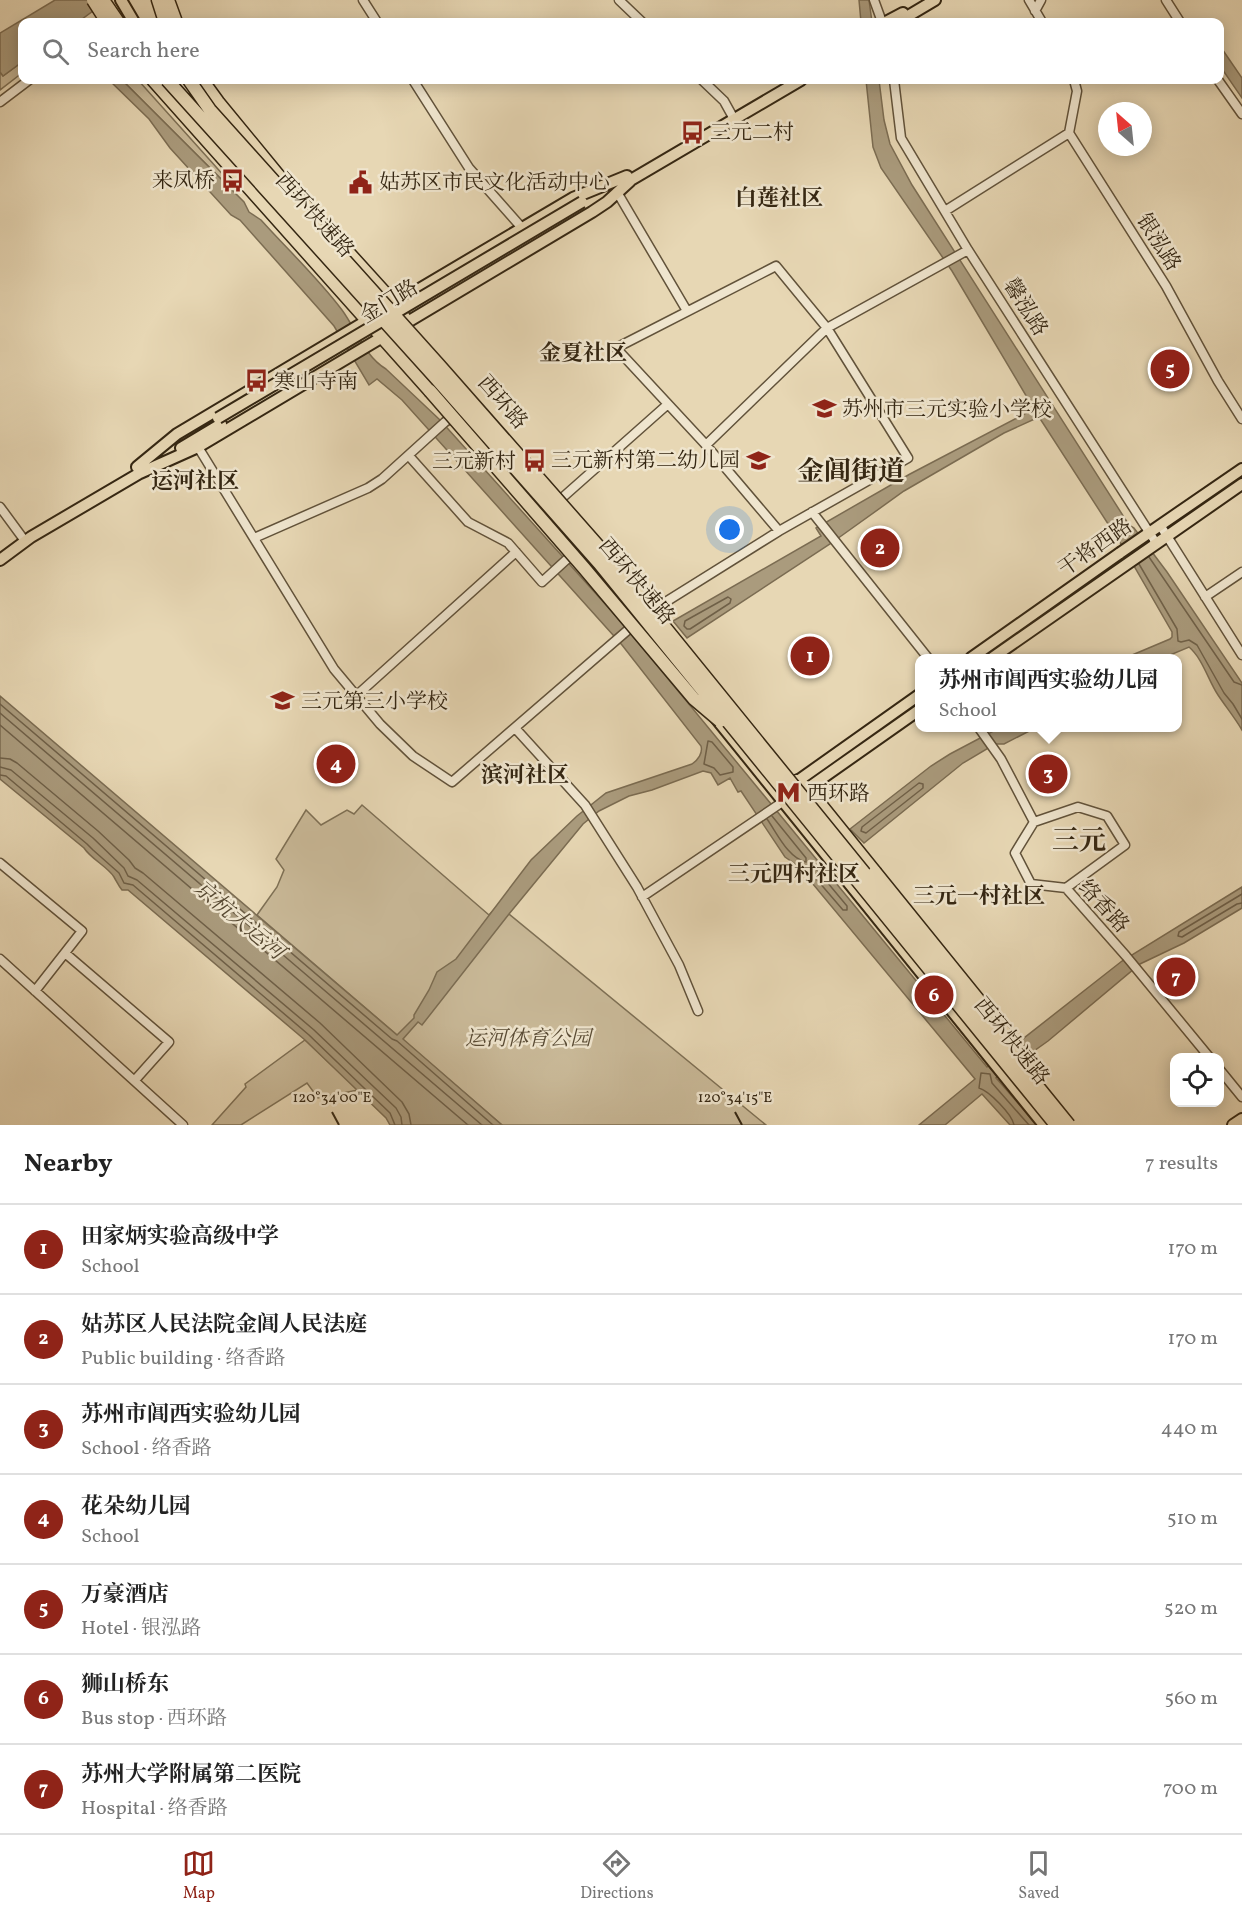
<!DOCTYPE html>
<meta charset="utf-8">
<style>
:root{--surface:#fff;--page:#f6f6f6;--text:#222;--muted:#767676;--line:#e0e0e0;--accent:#8f2418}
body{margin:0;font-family:Vollkorn,"Noto Serif SC",serif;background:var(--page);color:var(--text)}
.controls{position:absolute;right:18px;bottom:18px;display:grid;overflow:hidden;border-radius:12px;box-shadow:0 3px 15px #0003}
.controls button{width:54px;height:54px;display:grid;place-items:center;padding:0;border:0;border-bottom:2px solid var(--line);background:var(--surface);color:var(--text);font:30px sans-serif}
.compass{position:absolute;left:1098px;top:102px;width:54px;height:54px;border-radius:50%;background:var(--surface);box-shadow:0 3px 15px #0003;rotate:333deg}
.you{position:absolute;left:730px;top:530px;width:21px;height:21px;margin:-15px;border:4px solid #fff;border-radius:50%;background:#1a73e8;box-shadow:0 0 0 9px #1a73e833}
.badge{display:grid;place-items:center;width:39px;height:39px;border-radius:50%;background:var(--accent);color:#fff;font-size:20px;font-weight:700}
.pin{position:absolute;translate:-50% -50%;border:3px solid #fff;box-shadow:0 2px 6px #0006}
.popup{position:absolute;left:915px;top:654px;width:267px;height:78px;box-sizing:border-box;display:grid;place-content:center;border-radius:12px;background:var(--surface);filter:drop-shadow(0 2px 4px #0005);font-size:20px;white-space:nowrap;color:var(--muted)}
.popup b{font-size:22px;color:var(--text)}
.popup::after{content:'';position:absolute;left:50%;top:100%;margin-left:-12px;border:12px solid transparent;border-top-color:var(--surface)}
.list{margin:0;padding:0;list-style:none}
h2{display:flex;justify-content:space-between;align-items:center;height:78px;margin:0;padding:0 24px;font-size:26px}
h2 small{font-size:20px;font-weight:400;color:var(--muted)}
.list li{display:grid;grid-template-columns:39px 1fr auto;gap:18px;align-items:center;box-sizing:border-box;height:90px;padding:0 24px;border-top:2px solid var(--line)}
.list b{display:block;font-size:22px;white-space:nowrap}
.list p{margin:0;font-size:20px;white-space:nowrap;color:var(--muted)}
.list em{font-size:20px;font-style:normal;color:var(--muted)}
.icon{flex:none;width:33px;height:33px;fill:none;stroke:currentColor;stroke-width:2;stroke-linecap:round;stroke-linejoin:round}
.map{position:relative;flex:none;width:1242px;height:1125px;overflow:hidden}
.search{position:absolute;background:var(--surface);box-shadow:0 3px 15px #0003;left:18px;right:18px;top:18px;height:66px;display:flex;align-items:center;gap:15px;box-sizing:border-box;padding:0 21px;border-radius:12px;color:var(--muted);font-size:22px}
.sheet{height:708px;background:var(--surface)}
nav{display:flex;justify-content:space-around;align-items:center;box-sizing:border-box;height:84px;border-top:2px solid var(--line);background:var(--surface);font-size:16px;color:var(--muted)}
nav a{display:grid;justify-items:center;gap:3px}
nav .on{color:var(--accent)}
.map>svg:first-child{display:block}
.green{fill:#c9b998;stroke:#7e7055;stroke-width:1.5}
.water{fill:#aa9b7d;stroke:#7b6c52;stroke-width:1.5}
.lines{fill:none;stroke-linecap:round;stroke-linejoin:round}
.shore{stroke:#6f6048;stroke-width:1.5}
.minor-casing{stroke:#61523a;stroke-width:11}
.major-casing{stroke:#342612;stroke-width:14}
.highway-casing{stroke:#342612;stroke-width:15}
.minor{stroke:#efe5ce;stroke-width:8}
.major{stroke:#e7d7b4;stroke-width:10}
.highway{stroke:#e7d7b4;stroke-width:12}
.major-bridge-casing{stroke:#342612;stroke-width:14;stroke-linecap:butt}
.highway-bridge-casing{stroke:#342612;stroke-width:15;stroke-linecap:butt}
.major-bridge{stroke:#e7d7b4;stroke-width:10}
.highway-bridge{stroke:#e7d7b4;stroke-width:12}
.ticks{fill:none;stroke:#342612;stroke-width:2}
.labels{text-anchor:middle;stroke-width:5;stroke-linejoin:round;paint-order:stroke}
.poi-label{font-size:21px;fill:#342612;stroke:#efe5ce;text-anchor:start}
.street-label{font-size:21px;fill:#342612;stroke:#efe5ce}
.park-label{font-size:21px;font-style:italic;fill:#594b34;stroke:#efe5ce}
.neighbourhood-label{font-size:22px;font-weight:bold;fill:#342612;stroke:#efe5ce}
.water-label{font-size:22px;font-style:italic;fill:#574932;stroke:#efe5ce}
.district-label{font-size:27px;font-weight:bold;fill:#342612;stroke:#efe5ce}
.ticks-label{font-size:15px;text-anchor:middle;fill:#342612;stroke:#efe5ce;stroke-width:5;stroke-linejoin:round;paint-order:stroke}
</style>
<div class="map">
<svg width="1242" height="1125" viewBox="0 0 1242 1125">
<rect width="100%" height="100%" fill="#e7d7b4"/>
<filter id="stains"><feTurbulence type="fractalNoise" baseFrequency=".00333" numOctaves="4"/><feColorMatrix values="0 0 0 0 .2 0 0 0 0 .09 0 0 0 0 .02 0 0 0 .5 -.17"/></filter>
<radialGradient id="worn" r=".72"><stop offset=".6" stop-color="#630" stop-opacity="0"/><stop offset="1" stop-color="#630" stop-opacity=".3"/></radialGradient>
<path class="green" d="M22,62v11l-22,17v-18l3,4z
M122,80h16l96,107 -1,4z
M362,805l127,110 9,-10 268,220h-264l-245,-210 20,-28 7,-17 -8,-11 30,-49 15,15 26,-15 7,4z
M305,1040l53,50 -40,8 -11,-15 -66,42h-29l34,-38 -1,-3z"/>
<path class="water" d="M55,0h53l-30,22h-56v40l-19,14 -3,-4v-39z
M859,0h10l3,22h-11z
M1220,46l22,32v20l-22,-32z
M109,80h13l122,122 5,10 12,8c27,30 57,58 81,90 14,19 23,47 44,59l54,51 184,205 363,442 135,-106 120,-74v21l-58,35 -44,21 -92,77 -52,37 41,47h-27l-28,-31 -37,31h-26l56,-46 -177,-213 -13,-9 -44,-66 -3,1 -8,-14 -12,7 -7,-12 -8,-2 -51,19 -23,6 -30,15 -16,13 -74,90 -87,111 -4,-3 -15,17 99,86h-112l-4,-7 -81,-78 -177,-150h-6c-4,-5 -5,-8 -8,-13 -6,-10 -23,-18 -30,-29l-84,-69v-83l397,339 17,-17v-3l15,-25 8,-18 19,-13 75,-99 46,-44 29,-23 86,-29c6,-4 11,-11 9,-18l-79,-101 -220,-245 -25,-21 -8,6 -35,-59 -94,-106 -9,-5 -61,-67 -21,-29z
M866,80h13l5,40 6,24 22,41 217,340 5,3 33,44 75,111v47c-7,-12 -16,-23 -24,-35 -10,-15 -15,-36 -29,-48l-26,11h-38l45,-19 2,-2v-5l-49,-85 -84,-130 -35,16 -100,58 -74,53 -143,94 -14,-17 148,-85 -5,-8 94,-54 124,-65 -82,-138 -71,-103 -8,-21z
M999,728h36l-31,16h-9l-32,19 -99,80 -14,-14 81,-63 19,-12z"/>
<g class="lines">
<path class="shore" d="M1149,557l85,125 8,3
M1139,564l38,65 1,12 3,1 8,-2 8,5 27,48 9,11 9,15
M728,597l3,2 -1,4 -40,26h-3l-3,-3 1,-5z
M0,704l392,335 5,2 96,84
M0,713l482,412
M0,725l468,400
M708,741l4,1 21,25v5l-13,3 -6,-7 -10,-4z
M0,758l10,1 7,4 81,68 31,29 6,8 8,5 177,150 82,79 7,12 2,11
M0,767l11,3 82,68 31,30 4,8 9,4 177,150 82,78 5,9 1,8
M0,775l6,1 81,68 6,6 26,23 5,10 9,2 176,150 81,78 5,12
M919,783l4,1v4l-57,45 -5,-2 1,-4z
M767,819c10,14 21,39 39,43v-4l-34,-42
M813,869l4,1 30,36v4h-4l-31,-36z
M1242,894l-63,38 -1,4 4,1 55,-33 5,-1
M1014,1125c-2,-11 -25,-34 -35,-37l2,-15 9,1 2,9 37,42"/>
<defs>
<path id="minor" d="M363,0l14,22
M619,0l23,22
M874,0l8,22
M1029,0l13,22
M1166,0l14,22
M1035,11l6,-11
M413,80l56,88 53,60
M702,80l22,21 10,18
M894,80l7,58 67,112 188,293
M1074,80l3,11 -8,42 97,153 52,95 24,38
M1218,80l24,34
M0,102l29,-22
M617,192l70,119
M945,211l124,-78
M706,445l121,-117 141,-78
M198,447l136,222 46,55 33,32 39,26 184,-159
M409,456l59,66 40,21 34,39 24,-22 10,-6
M562,498l106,-94
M0,507l25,34
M812,512l116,146
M1160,525l82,130
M254,538l114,-50 14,-9 63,-57 11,-7
M1205,597l37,-25
M648,613l131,-82 129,-73 -81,-130 -51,-62 -160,82 90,97 73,86
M356,696l160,-144
M515,728l70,77 52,82 42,78 19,46
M979,728l22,31 33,63 -19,31 16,31 35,4 60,68 84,102
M1034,822l44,-15 29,9 18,29 -59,43
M0,863l82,68 -47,60
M642,897l142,-96
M65,953l104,89 -34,38
M0,959l183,166
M1220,1070l22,27"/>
<path id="major" d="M121,0l13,22
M886,22l17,-9
M898,22l37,-22
M624,184l177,-104
M389,307l184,-109 54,-22
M181,448l40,-24
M137,467l40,-33 196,-117
M140,473l58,-26 394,-235 15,-10 23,-21
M524,490l69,78 44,54
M1146,535l96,-66
M0,560l31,-23 114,-67
M971,658l149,-105
M992,658l250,-174
M715,717l329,408
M792,785l127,-90
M801,793l118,-83
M1233,1125l9,-6"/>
<path id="highway" d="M158,0l7,22
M168,0l8,22
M153,80l277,311
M202,80l16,22 60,73 117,129 10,15
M797,781l11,8 67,83"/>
</defs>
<use href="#minor" class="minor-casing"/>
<use href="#major" class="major-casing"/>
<use href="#highway" class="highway-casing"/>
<use href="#minor" class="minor"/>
<use href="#major" class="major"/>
<use href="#highway" class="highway"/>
<defs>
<path id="major-bridge" d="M218,418l364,-216
M1120,553l26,-18"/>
<path id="highway-bridge" d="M93,0l14,22
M103,0l15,22
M167,80l267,296 165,187 457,562
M189,80l21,30 229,255 168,191 462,569
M430,391l154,177 110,131 26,22
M875,872l144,178"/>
</defs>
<use href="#major-bridge" class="major-bridge-casing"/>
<use href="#highway-bridge" class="highway-bridge-casing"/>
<use href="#major-bridge" class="major-bridge"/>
<use href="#highway-bridge" class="highway-bridge"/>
</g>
<path class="ticks" d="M332,1112l7,13M735,1112l7,13"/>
<defs>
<symbol id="bus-bare" viewBox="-9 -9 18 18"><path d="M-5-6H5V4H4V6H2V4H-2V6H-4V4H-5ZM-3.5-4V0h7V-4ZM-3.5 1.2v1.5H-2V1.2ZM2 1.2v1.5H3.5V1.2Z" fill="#8f2418" stroke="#efe5ce" stroke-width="2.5" paint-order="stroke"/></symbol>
<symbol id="civic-bare" viewBox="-9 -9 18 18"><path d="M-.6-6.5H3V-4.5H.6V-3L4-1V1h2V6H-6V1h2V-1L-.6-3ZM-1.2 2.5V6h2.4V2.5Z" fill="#8f2418" stroke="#efe5ce" stroke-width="2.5" paint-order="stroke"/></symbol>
<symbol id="school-bare" viewBox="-9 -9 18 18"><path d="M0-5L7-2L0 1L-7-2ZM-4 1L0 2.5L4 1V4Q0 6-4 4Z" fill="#8f2418" stroke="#efe5ce" stroke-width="2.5" paint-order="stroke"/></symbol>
<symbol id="metro-bare" viewBox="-9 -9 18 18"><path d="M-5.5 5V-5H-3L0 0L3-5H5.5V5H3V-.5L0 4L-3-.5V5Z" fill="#8f2418" stroke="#efe5ce" stroke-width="2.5" paint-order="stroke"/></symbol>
</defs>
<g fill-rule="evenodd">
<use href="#bus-bare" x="676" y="116" width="33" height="33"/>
<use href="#bus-bare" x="216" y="164" width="33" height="33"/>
<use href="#civic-bare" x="344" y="166" width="33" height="33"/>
<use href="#bus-bare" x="240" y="364" width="33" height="33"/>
<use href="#school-bare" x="808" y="392" width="33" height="33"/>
<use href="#school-bare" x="742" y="444" width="33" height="33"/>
<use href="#bus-bare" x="518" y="444" width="33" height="33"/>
<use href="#school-bare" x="266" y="684" width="33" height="33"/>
<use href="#metro-bare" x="772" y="776" width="33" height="33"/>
</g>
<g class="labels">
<g class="poi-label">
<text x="710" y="139">三元二村</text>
<text x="215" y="187" text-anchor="end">来凤桥</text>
<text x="379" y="189">姑苏区市民文化活动中心</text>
<text x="274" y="388">寒山寺南</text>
<text x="842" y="416">苏州市三元实验小学校</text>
<text x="740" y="467" text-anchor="end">三元新村第二幼儿园</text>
<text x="516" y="468" text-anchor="end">三元新村</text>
<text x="301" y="708">三元第三小学校</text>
<text x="807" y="800">西环路</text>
</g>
<g class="street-label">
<text transform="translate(315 215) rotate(48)" y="7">西环快速路</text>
<text transform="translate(1159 242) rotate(58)" y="7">银泓路</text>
<text transform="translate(389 301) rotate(-31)" y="7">金门路</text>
<text transform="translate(1026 307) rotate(58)" y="7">馨泓路</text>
<text transform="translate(503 402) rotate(49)" y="7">西环路</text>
<text transform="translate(1095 547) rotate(-35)" y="7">干将西路</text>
<text transform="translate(637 581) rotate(50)" y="7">西环快速路</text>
<text transform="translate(1104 906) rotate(47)" y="7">络香路</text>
<text transform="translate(1012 1041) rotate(51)" y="7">西环快速路</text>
</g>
<g class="park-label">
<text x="528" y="1045">运河体育公园</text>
</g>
<g class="neighbourhood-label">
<text x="779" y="205">白莲社区</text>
<text x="583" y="360">金夏社区</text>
<text x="195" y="488">运河社区</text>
<text x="525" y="782">滨河社区</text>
<text x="794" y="881">三元四村社区</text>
<text x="979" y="903">三元一村社区</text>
</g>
<g class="water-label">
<text transform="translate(240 919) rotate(40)" y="8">京杭大运河</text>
</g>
<g class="district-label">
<text x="851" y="480">金阊街道</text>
<text x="1079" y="849">三元</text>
</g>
</g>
<g class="ticks-label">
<text x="332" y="1102">120°34'00"E</text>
<text x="735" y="1102">120°34'15"E</text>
</g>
<rect width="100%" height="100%" filter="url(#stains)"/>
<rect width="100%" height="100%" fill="url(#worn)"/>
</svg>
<div class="controls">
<button><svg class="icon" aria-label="locate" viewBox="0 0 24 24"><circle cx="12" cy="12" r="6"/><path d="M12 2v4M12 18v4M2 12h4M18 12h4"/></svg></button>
</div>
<svg class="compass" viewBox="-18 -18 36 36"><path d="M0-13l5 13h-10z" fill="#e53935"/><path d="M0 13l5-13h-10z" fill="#767676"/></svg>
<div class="you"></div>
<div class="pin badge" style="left:810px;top:656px">1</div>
<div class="pin badge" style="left:880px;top:548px">2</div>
<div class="pin badge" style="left:1048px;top:774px">3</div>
<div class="popup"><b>苏州市阊西实验幼儿园</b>School</div>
<div class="pin badge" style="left:336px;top:764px">4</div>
<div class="pin badge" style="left:1170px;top:369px">5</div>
<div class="pin badge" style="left:934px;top:995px">6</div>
<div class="pin badge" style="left:1176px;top:977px">7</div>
<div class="search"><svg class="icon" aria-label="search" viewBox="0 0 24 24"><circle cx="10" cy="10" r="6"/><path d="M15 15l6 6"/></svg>Search here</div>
</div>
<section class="sheet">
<h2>Nearby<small>7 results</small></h2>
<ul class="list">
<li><span class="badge">1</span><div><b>田家炳实验高级中学</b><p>School</p></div><em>170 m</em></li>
<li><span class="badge">2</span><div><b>姑苏区人民法院金阊人民法庭</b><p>Public building · 络香路</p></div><em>170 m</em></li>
<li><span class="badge">3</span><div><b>苏州市阊西实验幼儿园</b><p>School · 络香路</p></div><em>440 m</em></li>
<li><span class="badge">4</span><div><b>花朵幼儿园</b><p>School</p></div><em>510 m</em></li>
<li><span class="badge">5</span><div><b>万豪酒店</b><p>Hotel · 银泓路</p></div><em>520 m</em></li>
<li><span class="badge">6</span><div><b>狮山桥东</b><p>Bus stop · 西环路</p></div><em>560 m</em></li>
<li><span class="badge">7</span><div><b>苏州大学附属第二医院</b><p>Hospital · 络香路</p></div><em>700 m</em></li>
</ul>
</section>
<nav>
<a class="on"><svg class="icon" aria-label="map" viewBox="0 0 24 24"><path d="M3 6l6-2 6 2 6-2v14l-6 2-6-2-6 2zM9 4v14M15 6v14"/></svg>Map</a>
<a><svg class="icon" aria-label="directions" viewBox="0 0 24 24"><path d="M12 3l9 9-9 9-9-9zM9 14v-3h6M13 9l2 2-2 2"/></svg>Directions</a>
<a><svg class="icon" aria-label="saved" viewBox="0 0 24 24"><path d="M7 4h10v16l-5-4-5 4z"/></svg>Saved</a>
</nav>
